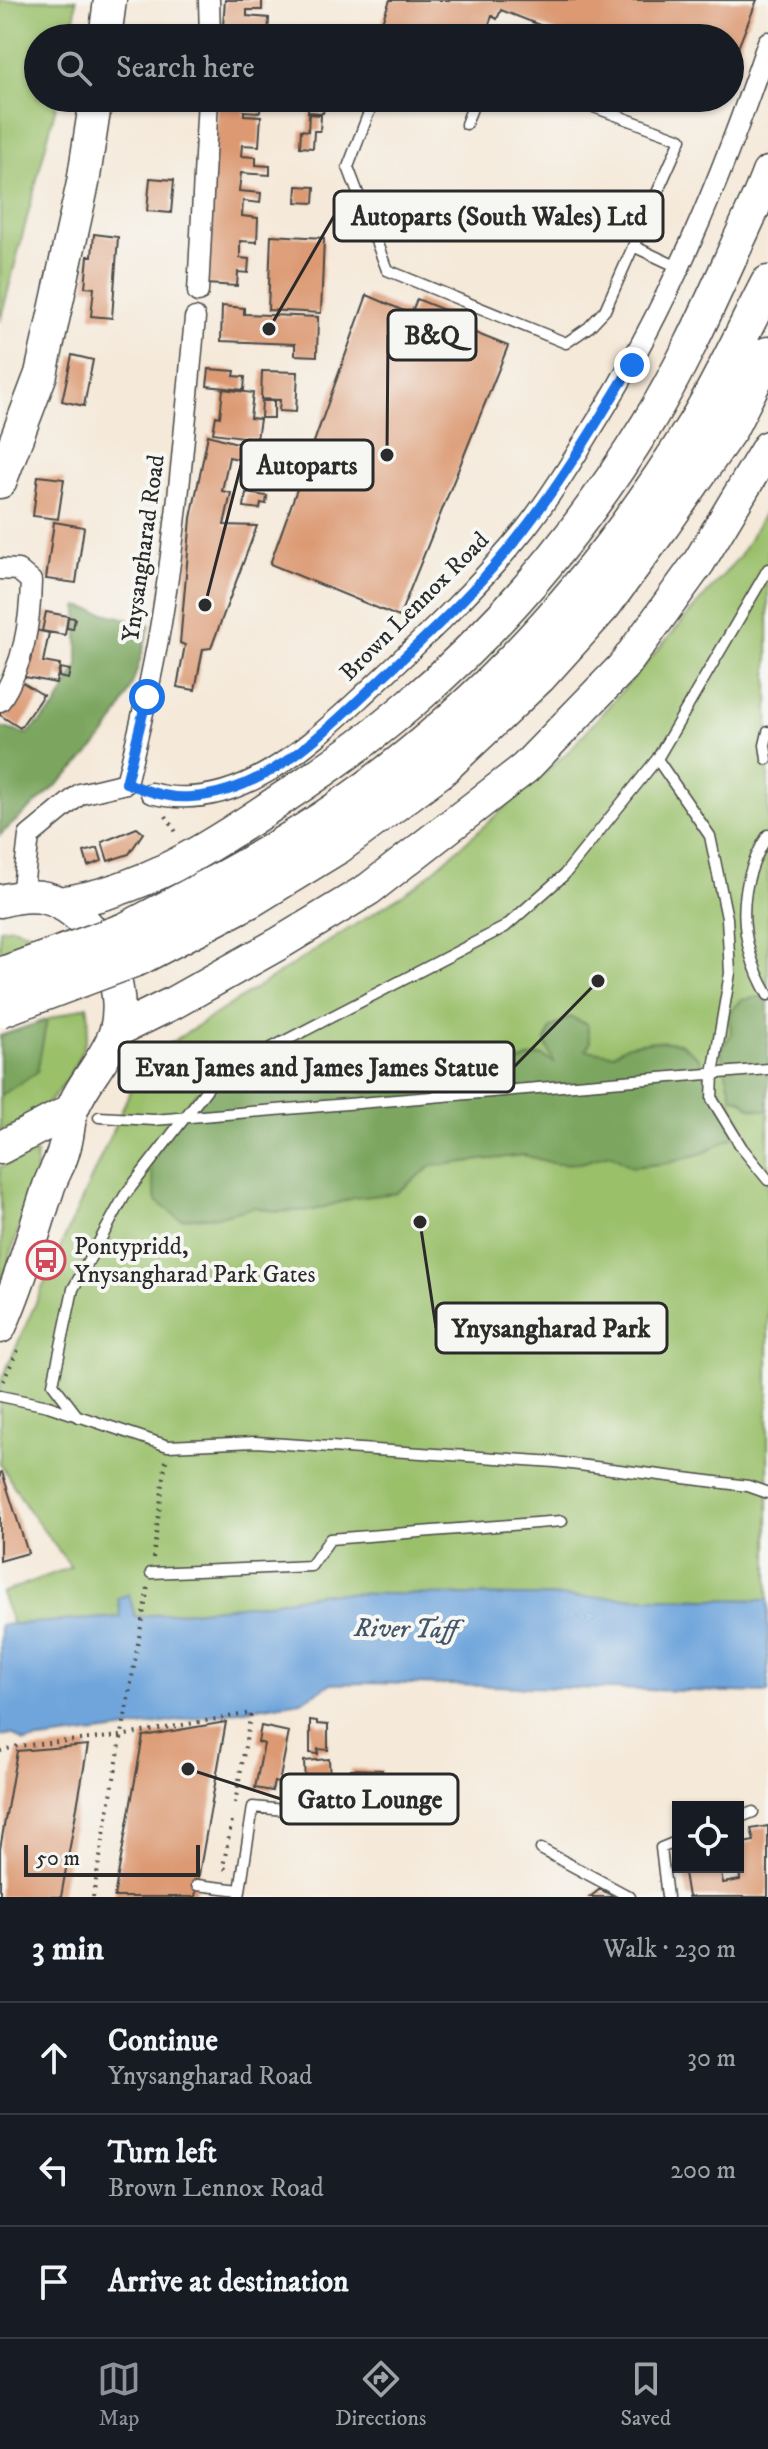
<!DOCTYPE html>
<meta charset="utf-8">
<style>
:root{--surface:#171b24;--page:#20242c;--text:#f1f3f6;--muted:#9ea1a6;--line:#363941;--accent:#8c9099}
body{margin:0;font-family:"IM FELL DW Pica",serif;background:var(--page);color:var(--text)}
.controls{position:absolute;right:24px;bottom:24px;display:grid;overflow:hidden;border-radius:0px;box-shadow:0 2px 6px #0004}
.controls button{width:72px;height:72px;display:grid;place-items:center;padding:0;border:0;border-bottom:2px solid var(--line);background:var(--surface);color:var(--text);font:40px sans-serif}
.scale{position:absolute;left:24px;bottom:20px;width:176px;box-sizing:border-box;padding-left:8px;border:4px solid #2b2b2b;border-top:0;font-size:22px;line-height:28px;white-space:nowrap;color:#2b2b2b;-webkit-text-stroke:6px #f6f6f2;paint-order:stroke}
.stop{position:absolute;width:24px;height:24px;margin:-18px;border:6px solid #1a73e8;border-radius:50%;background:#fff}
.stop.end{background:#1a73e8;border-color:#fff;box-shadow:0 2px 8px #0008}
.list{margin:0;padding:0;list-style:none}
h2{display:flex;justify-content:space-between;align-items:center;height:104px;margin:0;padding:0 32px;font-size:34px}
h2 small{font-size:26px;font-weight:400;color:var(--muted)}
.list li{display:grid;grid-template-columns:52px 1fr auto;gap:24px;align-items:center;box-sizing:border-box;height:112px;padding:0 32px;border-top:2px solid var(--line)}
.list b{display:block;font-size:30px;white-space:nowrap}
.list p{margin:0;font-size:26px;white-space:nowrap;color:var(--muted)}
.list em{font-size:26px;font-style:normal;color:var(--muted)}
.icon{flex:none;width:44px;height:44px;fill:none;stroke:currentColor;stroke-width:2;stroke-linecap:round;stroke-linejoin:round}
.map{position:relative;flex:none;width:768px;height:1897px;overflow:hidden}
.search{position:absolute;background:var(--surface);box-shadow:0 2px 6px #0004;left:24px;right:24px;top:24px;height:88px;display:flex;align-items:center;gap:20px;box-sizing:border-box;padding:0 28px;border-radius:44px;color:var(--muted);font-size:30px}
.sheet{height:440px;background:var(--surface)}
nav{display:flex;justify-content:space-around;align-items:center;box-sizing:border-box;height:112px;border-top:2px solid var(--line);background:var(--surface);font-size:22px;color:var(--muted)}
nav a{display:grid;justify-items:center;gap:4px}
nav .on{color:var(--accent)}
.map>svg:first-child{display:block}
.green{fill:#9ac06b;stroke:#62764b;stroke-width:2}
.forest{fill:#7ba65f;stroke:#536845;stroke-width:2}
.water{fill:#6fa5dc;stroke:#4d6884;stroke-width:2}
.building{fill:#dc9972}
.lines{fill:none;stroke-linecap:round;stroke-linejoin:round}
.service-casing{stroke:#494845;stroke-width:13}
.minor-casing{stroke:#494845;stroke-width:23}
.primary-casing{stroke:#494845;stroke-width:35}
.trunk-casing{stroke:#494845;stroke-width:37}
.path{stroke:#494845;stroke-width:4;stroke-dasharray:2 6;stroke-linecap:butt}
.service{stroke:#fff;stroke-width:10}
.minor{stroke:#fff;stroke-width:20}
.primary{stroke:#fff;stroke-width:32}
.trunk{stroke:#fff;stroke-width:34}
.trunk-bridge-casing{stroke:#494845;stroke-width:37;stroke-linecap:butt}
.trunk-bridge{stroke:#fff;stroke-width:34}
.route{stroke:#1a73e8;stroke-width:10}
.labels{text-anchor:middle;stroke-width:8;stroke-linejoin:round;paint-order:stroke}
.street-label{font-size:24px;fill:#2b2b2b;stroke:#f6f6f2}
.poi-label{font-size:24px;fill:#2b2b2b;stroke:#f6f6f2;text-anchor:start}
.water-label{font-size:26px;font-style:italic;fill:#435669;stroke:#f6f6f2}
.leader{fill:none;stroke:#2b2b2b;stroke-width:3}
.callout-dot{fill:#2b2b2b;stroke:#f6f6f2;stroke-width:3}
.callout{fill:#f6f6f2;stroke:#2b2b2b;stroke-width:3}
.callout-label{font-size:26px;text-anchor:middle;font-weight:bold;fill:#2b2b2b}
</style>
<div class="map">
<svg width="768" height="1897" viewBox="0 0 768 1897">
<rect width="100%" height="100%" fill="#f6f6f2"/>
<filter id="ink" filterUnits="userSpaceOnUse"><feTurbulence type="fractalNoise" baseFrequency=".0125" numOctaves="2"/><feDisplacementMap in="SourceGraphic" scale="16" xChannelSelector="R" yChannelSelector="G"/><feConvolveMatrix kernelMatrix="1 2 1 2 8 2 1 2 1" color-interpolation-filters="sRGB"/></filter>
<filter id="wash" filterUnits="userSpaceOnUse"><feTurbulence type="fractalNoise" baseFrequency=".006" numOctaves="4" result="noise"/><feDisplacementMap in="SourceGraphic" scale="32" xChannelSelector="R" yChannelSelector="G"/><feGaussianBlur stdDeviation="1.8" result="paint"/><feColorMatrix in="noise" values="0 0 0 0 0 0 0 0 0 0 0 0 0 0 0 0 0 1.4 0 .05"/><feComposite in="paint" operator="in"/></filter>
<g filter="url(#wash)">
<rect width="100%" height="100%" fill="#f5e9d9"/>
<path class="green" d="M0,0h76l-2,38h-36v60h20l-58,224z
M768,507v1093l-446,-7 -46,9 -141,15 -6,-23 -8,23 -108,8 -12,-32 70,-26 -42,-56 -29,-48v-80l144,-323 273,-175 153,-135 169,-193z
M12,927l34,11 -46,16v-25z
M87,1006c8,30 -15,69 -34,92 -13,15 -35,27 -53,33v-95z
M37,1153l-1,21 -36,115 2,-48 -2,-74z"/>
<path class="forest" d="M78,606l72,19c-10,36 -19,72 -40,103 -29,41 -73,73 -110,107v-108l27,7 28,-26 23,-42z
M763,996l5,6v109l-17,-3 -9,-8 -10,-3 -11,-46 10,-17 -1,-22 12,-12z
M570,1017l17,7 3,18 -4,8 27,4 15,-9 26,-4 26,2 19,15 11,23 21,22 13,28 -38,21 -37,11 -37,4 -22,-13 -29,9 -25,1 -32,-9 -92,11 -36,27 -42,5 -40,12 -37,2 -22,-5 -35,9 -40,3 -24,-18 -6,-39 31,-51 15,-18 40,-15 14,2 33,-20 26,1 15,22 44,11 33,-6 27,-14 49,1 19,-11 16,2 16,-8 13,-3 13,7 -9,-20 6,-14z
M47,1020l-10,52 -37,24v-60z"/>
<path class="water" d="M322,1593l446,7v93l-397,-10 -40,1 -30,17 -180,29 -97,12 -12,-8 -12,2v-111l121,-8 -3,-19 11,-4 6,23 141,-15z"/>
<g id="blocks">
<path class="building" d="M225,0h37v10h-15v6l22,2 -1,20h-46z
M390,0h367l-27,68v-30h-157l-72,-28 -4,9 -5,-3 -8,22h-108z
M218,98h43l-1,14 -16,-1v4l17,1 -2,30 -17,-1 -1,11 15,1v8l14,1v9l-29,-2 -2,18 22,2 -1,10 -17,-2 -1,15 16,2 -1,24 -17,-1v17l9,1 -1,14 -10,-1 -1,14 -31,-2z
M309,98h18l-4,15 -15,-1z
M309,114l12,1 -1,16h-6l-1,17 -13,-1 1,-17 7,1z
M150,178l24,2 -3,33 -24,-2z
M297,186l18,1 -1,16 -18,-1z
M94,234l24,3 -6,81 -21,-2 3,-28 -9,-1 3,-31h4z
M271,235l53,3 -3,75 -53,-3z
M367,295l44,19 6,-15 42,17 -4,9 53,21 -109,271 -129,-53z
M222,306l22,2v6l74,3 -1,39 -22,-1v-11l-74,-3z
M72,355l21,5 -9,46 -22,-5z
M209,369l26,2 -1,5 11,1 -1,13 -37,-4z
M262,371l36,1 -2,40 -17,-1 1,-11 -19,-1z
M223,389l30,4 -3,25 10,1 -3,20 -44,-6 3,-17 4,1z
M262,401h12v17h-13z
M208,435l47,13 -3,14 -23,-5 -7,34 9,2 -7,32 33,1 -46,122 -8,1 -8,41 -18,-3 8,-42 -5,-2 11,-125z
M38,476l26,3 -6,40 -25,-3z
M246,493l21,3 -1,8 -5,-1 -1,6 -16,-2z
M54,522l30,5 -8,56 -30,-4z
M46,612l22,4 -3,19 -23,-4z
M68,617l7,1 -2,11 -6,-1z
M30,629l19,4 -6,29 17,3 -4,18 -36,-7z
M60,668l10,2 -2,9 -9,-2z
M17,679l26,16 -23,33 -20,-13v-8z
M137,828l6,5 -14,21 -21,7 -6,-19z
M98,848l4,13 -14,5 -4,-14z
M2,1472l26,81 -28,8v-88z
M310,1720l7,1v3l11,1v25l-10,-1v5l-8,-1z
M226,1722l-31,175h-81l29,-161z
M261,1726l28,6 -10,51 -5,-1 -2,9 -17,-3 9,-44 -6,-2z
M88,1745l-27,152h-61v-48l17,-98z
M329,1759l1,23 -25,1 -1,-22z
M351,1769l31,1 -1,20 -31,-1z
M768,1826v71h-80l-5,-30h37l3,16 17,-3 -2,-36 16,-3 -3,-12z
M600,1889l14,8h-24z"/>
</g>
</g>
<g filter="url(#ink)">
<use href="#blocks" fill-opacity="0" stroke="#494845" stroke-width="2"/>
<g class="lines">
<defs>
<path id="service" d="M371,107l-23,60 39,103 179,73 23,-16 16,-17 76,-171 -112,-41
M466,124l10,-26
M633,246l47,22
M657,759l53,77 17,82 3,55 -17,101 -1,25 30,49 26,32
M767,759l-2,-14 3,-13
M768,835c-33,52 -30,107 0,160
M99,1117l55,3 614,-51
M0,1396l48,10 120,40 87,-4 300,20 193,24 20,7
M78,1417l-25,-33 20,-95 52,-94 92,-119 288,-149 59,-52 93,-116 111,-190
M151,1573l160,-7 19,-27 232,-18
M738,1818l15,-6
M541,1849l89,48
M197,1885l43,5
M239,1897l14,-90 41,4
M667,1897l-6,-49 17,-7"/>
<path id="minor" d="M209,0l1,38
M198,292l10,-194
M0,569l18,1 13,11c-1,43 -7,83 -31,120
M151,793c83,22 154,-44 210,-96 58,-54 115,-107 165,-169 25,-32 46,-66 67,-101 76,-121 129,-250 175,-385
M22,896l7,-60 51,-42 46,-11c15,-59 29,-119 38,-179 15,-95 22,-191 31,-286"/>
<path id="primary" d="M105,38l5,-38
M0,482l41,-108 42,-191 13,-85
M0,901c20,-5 40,-8 59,2 42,20 70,86 56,130 -10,29 -36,53 -44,80 -3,12 -3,25 -7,36 -3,14 -12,26 -16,40 -15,46 -28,93 -48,138
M59,903c81,-10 152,-56 218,-101 46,-30 90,-61 132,-97 93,-79 174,-177 238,-281 32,-52 57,-107 82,-162 13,-30 28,-59 39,-89
M116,1031l57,-28 107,-60 89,-54 156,-121 98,-101 76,-105 69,-115
M0,1148l72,-38"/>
<path id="trunk" d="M125,930c73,-38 147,-76 215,-123 145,-101 263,-234 355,-384 27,-45 49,-94 73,-140
M139,958l112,-58 88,-54 102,-76 98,-93 65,-72 59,-80 67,-96 38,-75"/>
</defs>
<use href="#service" class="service-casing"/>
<use href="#minor" class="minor-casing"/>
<use href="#primary" class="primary-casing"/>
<use href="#trunk" class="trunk-casing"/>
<path class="path" d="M166,816l10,16
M131,1069l8,-12 20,-14
M3,1381l17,-35
M153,1558l13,-98
M0,1751l18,-5 102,-10 131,-23 -16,90
M226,1869l-3,-2 9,-47
M93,1897l55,-310"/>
<use href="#service" class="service"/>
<use href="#minor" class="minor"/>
<use href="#primary" class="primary"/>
<use href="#trunk" class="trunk"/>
<defs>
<path id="trunk-bridge" d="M0,975l125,-45
M0,1010l139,-52"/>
</defs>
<use href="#trunk-bridge" class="trunk-bridge-casing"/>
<use href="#trunk-bridge" class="trunk-bridge"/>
</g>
</g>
<g class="lines" filter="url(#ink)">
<path class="route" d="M147,697l-21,86c22,8 41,16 65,14 80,-5 141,-73 196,-124 51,-47 101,-95 142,-150 38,-50 70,-104 103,-158"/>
</g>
<defs>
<symbol id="bus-ring" viewBox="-11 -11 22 22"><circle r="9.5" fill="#f6f6f2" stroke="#d1495b" stroke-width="1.5"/><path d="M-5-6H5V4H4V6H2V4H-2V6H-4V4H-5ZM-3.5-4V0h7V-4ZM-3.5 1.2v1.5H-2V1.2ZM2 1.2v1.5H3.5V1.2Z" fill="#d1495b"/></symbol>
</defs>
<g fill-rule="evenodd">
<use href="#bus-ring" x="24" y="1238" width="44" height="44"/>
</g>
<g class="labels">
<g class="street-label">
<text transform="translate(143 548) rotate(-82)" y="8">Ynysangharad Road</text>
<text transform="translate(414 606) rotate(-45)" y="8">Brown Lennox Road</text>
</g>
<g class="poi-label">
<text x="74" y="1254">Pontypridd,<tspan x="74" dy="28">Ynysangharad Park Gates</tspan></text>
</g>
<g class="water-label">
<text transform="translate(406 1628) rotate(1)" y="9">River Taff</text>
</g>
</g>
<path class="leader" d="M269 329L334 216M387 455L388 335M205 605L241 465M598 981L514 1067M420 1222L436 1328M188 1769L281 1799"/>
<g class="callout-dot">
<circle cx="269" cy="329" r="8"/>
<circle cx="387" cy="455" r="8"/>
<circle cx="205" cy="605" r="8"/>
<circle cx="598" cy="981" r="8"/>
<circle cx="420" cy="1222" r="8"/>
<circle cx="188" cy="1769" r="8"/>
</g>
<g class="callout">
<rect x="334" y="191" width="329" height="50" rx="8"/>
<rect x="388" y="310" width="88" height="50" rx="8"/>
<rect x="241" y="440" width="132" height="50" rx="8"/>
<rect x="119" y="1042" width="395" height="50" rx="8"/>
<rect x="436" y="1303" width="231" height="50" rx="8"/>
<rect x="281" y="1774" width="177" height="50" rx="8"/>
</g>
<g class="callout-label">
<text x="499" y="225">Autoparts (South Wales) Ltd</text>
<text x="432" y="344">B&amp;Q</text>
<text x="307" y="474">Autoparts</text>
<text x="317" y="1076">Evan James and James James Statue</text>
<text x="551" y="1337">Ynysangharad Park</text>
<text x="370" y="1808">Gatto Lounge</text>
</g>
</svg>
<div class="controls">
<button><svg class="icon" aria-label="locate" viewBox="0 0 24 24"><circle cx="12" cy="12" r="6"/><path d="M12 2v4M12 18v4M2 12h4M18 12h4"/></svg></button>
</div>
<div class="scale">50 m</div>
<div class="stop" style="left:147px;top:697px"></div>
<div class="stop end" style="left:632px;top:365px"></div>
<div class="search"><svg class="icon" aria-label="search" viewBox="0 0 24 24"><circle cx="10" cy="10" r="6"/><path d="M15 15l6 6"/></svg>Search here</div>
</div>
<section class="sheet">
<h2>3 min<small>Walk · 230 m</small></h2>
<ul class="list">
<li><svg class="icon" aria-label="ahead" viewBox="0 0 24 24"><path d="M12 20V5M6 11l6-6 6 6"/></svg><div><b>Continue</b><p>Ynysangharad Road</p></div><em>30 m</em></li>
<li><svg class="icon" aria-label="left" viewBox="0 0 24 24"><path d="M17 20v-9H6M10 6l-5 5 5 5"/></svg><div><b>Turn left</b><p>Brown Lennox Road</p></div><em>200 m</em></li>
<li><svg class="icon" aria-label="arrive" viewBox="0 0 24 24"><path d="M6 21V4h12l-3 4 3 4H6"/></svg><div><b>Arrive at destination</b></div></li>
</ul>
</section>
<nav>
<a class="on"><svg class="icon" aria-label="map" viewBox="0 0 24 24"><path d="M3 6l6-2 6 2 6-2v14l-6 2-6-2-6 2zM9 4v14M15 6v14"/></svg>Map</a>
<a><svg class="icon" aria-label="directions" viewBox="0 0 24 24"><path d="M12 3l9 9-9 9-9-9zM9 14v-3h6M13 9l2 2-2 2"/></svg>Directions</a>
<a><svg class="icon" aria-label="saved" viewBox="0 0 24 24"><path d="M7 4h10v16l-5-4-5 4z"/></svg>Saved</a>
</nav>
